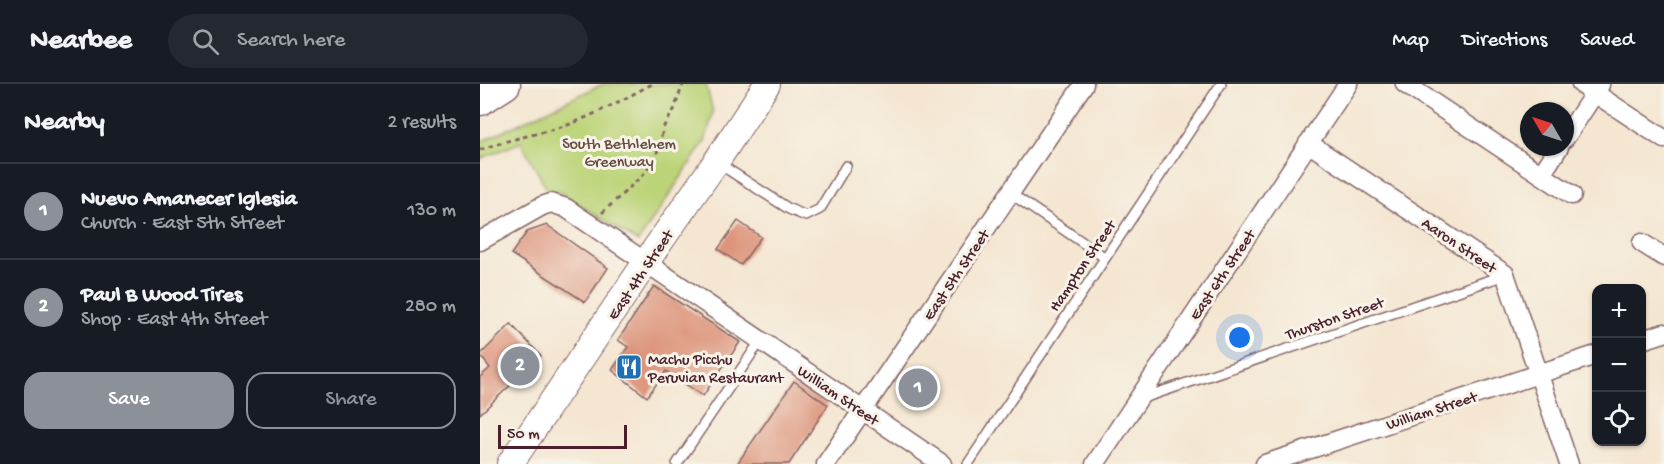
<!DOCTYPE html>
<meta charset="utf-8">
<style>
:root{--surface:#171b24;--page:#242831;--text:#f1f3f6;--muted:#9ea1a6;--line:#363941;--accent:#8c9099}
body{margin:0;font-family:"Gochi Hand",sans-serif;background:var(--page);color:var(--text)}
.controls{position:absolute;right:18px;bottom:18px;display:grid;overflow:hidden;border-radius:12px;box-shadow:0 2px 4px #0004}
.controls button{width:54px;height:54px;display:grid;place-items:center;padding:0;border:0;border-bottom:2px solid var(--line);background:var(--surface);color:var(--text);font:30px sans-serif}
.compass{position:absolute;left:1040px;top:18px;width:54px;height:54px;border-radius:50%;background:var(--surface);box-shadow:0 2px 4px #0004;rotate:309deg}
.scale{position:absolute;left:18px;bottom:15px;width:129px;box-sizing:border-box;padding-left:6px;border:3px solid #4a1f2b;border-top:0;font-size:16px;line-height:21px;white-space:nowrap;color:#4a1f2b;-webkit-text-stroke:4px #f7f3e8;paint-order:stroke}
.you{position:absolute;left:760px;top:254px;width:21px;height:21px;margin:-15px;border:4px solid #fff;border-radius:50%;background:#1a73e8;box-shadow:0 0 0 9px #1a73e833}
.badge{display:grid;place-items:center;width:39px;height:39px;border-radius:50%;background:var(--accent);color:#fff;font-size:20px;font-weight:700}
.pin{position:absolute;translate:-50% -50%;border:3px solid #fff;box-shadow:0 2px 6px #0006}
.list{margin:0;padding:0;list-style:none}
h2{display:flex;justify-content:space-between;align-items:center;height:78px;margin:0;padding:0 24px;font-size:26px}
h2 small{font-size:20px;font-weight:400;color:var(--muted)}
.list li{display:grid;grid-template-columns:39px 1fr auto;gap:18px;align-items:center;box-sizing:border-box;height:96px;padding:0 24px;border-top:2px solid var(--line)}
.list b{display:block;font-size:22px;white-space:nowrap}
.list p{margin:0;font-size:20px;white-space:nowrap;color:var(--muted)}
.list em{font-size:20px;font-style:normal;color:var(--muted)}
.actions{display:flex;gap:12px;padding:18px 24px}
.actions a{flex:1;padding:14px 0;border:2px solid var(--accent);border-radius:18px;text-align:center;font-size:21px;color:var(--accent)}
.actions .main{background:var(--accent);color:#fff}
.icon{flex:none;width:33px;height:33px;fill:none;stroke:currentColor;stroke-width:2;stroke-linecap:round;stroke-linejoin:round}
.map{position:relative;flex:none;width:1184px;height:380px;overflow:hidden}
header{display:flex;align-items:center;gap:36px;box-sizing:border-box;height:84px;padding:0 30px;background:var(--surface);border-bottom:2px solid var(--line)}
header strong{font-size:28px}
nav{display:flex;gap:33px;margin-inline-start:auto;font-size:21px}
.search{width:420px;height:54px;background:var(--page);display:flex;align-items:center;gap:15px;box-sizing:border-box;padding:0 21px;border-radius:33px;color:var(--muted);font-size:22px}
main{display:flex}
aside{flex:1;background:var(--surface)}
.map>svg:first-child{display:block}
.green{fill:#bcd478;stroke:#837a52;stroke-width:1.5}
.building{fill:#dd947b}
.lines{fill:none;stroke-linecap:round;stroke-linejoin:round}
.service-casing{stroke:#866565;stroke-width:12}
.minor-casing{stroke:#866565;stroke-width:21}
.secondary-casing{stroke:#866565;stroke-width:28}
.trunk-casing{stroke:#866565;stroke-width:33}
.path{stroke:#866565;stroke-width:3;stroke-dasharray:4.5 4.5;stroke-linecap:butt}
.service{stroke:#fff;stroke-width:9}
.minor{stroke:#fff;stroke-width:18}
.secondary{stroke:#fff;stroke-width:26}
.trunk{stroke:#fff;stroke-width:30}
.labels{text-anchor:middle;stroke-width:6;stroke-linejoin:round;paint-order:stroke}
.park-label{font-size:16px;fill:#664c3e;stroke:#f7f3e8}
.street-label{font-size:16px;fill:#4a1f2b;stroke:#f7f3e8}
.poi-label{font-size:16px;fill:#4a1f2b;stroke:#f7f3e8;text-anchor:start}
</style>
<header>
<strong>Nearbee</strong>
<div class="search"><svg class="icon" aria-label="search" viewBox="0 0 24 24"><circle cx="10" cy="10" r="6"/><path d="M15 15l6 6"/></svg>Search here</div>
<nav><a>Map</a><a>Directions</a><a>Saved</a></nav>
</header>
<main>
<aside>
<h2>Nearby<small>2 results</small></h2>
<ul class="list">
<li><span class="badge">1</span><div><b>Nuevo Amanecer Iglesia</b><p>Church · East 5th Street</p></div><em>130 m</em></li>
<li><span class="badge">2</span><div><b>Paul B Wood Tires</b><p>Shop · East 4th Street</p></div><em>280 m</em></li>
</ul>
<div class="actions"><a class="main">Save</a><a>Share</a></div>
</aside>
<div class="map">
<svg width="1184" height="380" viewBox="0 0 1184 380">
<rect width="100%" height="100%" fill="#f7f3e8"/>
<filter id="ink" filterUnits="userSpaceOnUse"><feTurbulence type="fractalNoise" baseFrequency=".0167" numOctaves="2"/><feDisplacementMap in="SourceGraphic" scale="12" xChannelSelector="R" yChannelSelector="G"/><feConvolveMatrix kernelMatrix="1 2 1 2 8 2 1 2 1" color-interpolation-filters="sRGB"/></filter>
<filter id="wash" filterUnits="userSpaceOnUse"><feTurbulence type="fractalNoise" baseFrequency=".008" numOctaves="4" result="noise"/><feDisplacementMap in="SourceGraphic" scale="24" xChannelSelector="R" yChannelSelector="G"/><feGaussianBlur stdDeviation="1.35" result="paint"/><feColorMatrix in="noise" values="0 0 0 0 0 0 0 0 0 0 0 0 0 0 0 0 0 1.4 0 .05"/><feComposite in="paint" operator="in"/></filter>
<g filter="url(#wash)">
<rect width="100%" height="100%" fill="#f4e6d1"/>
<path class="green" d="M123,0h103l7,28 -8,29 -67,101 -75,-48 -7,-3h-8l-27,-49 -41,17v-17z"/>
<g id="blocks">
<path class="building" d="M258,137l23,16 -20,28 -23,-16z
M67,141l61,43 -23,34 -74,-48 16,-22z
M174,202l86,56 -37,54 -37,-25 -19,26 -35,-27 16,-23 -10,-7z
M31,240l30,32 -61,58v-37l10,-9 -10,-13z
M314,297l34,24 -39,59h-52z"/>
</g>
</g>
<g filter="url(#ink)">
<use href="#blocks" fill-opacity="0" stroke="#866565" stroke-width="1.5"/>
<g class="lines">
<defs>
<path id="service" d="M238,79l71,46 17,7 14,-7 26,-43
M530,109l94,64
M663,314l362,-123
M197,380l84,-124
M488,380l253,-380"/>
<path id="minor" d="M925,0l167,111
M1101,0l83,55
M1085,54l35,-53
M828,59l197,131 64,190
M1061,91l18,-28
M0,157l62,-35 9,-3 15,5 376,256
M1162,159l22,14
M1162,256l22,-7
M346,380l258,-380
M615,380l253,-380
M785,380l331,-109"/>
<path id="secondary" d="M30,380l145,-215 61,-87 51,-78"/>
<path id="trunk" d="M0,16l25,-16"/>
</defs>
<use href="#service" class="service-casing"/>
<use href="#minor" class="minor-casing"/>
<use href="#secondary" class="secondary-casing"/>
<use href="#trunk" class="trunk-casing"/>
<path class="path" d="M0,66c30,-12 63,-16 93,-27 27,-11 53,-25 79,-39
M122,129l41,-38 14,-22 7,-27 10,-16 9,-26"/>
<use href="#service" class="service"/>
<use href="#minor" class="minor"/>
<use href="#secondary" class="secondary"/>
<use href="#trunk" class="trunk"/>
</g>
</g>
<defs>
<symbol id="restaurant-square" viewBox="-11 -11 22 22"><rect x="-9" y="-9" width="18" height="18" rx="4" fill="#1f6fb2" stroke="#f7f3e8"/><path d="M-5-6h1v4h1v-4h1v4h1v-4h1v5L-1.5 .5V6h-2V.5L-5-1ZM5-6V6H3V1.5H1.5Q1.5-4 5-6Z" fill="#fff"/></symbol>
</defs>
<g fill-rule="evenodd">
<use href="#restaurant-square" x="134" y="268" width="30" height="30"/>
</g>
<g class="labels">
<g class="park-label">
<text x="139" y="64">South Bethlehem<tspan x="139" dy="18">Greenway</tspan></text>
</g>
<g class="street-label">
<text transform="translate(980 160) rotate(34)" y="6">Aaron Street</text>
<text transform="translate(601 181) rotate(-56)" y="6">Hampton Street</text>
<text transform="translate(159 190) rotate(-56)" y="6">East 4th Street</text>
<text transform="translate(475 190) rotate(-56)" y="6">East 5th Street</text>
<text transform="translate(741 190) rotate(-56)" y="6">East 6th Street</text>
<text transform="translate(854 233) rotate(-19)" y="6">Thurston Street</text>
<text transform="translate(359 310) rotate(34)" y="6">William Street</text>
<text transform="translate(951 325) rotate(-18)" y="6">William Street</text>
</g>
<g class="poi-label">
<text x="168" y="280">Machu Picchu<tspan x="168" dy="18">Peruvian Restaurant</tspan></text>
</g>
</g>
</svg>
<div class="controls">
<button>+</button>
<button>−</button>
<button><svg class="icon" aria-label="locate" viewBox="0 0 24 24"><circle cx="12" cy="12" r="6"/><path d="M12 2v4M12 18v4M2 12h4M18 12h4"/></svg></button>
</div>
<svg class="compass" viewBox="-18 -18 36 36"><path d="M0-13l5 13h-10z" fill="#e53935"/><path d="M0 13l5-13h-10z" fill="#9ea1a6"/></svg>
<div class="scale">50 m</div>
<div class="you"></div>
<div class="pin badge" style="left:438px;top:304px">1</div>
<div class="pin badge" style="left:40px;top:282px">2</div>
</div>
</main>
